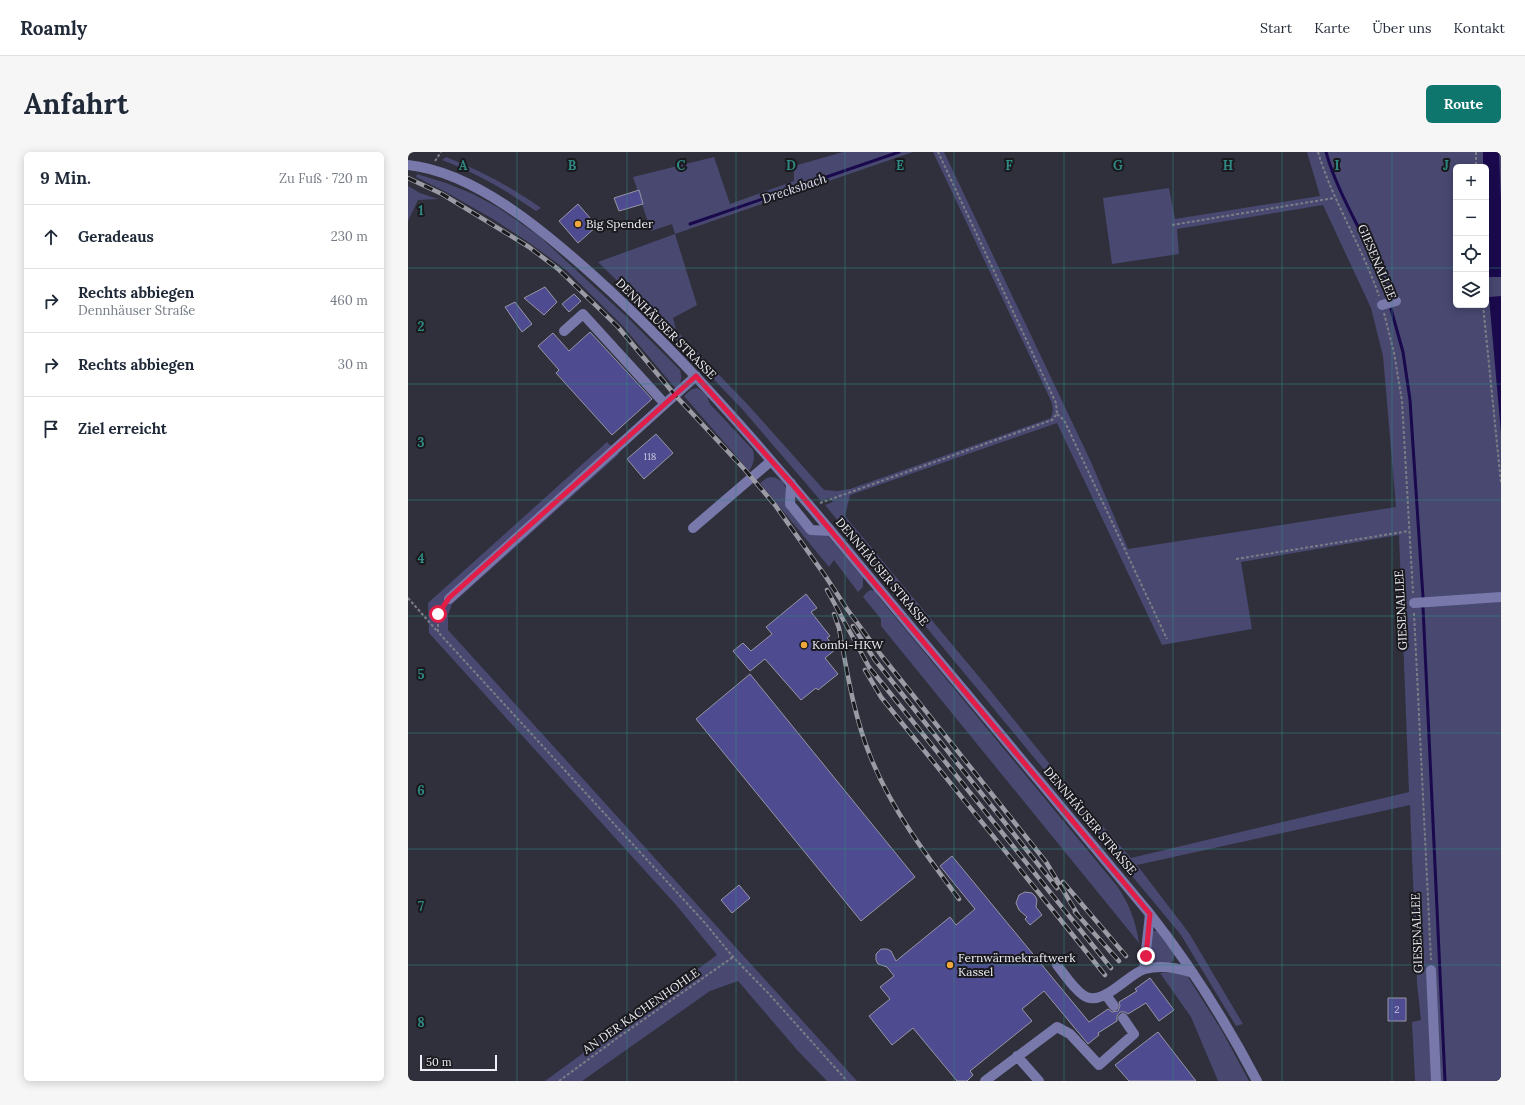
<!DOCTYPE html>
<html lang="de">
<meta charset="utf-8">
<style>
:root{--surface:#fff;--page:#f6f6f7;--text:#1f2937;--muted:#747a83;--line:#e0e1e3;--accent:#0f766e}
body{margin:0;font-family:Lora,serif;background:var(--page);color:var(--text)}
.controls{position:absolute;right:12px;top:12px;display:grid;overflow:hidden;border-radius:6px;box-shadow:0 2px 10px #0003}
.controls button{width:36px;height:36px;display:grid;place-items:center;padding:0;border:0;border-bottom:1px solid var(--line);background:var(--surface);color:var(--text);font:20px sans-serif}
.scale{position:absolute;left:12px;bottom:10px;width:77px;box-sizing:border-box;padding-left:4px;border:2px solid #eeeef6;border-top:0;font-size:11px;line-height:14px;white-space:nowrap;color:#eeeef6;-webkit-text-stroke:3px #19191e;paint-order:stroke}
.stop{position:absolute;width:12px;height:12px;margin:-9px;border:3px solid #e11d48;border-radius:50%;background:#fff}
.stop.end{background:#e11d48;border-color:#fff;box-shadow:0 1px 4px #0008}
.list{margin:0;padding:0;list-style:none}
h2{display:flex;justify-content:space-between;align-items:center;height:52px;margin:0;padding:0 16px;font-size:17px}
h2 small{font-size:13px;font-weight:400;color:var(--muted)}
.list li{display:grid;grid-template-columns:26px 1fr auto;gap:12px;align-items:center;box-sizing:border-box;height:64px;padding:0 16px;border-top:1px solid var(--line)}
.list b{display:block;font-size:15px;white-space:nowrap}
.list p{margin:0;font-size:13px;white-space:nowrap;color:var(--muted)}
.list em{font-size:13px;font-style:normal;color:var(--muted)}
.icon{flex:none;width:22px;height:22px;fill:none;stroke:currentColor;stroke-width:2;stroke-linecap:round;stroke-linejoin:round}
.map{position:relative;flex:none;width:1093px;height:929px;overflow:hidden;border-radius:6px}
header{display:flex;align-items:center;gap:24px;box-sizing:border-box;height:56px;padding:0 20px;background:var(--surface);border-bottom:1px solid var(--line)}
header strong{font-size:19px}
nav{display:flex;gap:22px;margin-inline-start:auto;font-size:14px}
.intro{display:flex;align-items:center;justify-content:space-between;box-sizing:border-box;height:96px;padding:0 24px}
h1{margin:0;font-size:28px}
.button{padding:10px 18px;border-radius:6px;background:var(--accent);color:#fff;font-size:14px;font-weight:700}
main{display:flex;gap:24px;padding:0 24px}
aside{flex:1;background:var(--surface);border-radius:6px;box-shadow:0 2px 10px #0003}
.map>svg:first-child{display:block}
.green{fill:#484871;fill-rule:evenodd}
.water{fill:#1a0a4d}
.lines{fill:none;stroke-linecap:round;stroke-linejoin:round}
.stream{stroke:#1a0a4d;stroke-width:3}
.building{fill:#4f4b91;stroke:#9696a5}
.path{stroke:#7c7c86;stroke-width:2;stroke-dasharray:3 2;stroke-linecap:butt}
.minor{stroke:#7878ab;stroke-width:10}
.rail-casing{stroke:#9b9ba5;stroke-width:4.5}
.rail{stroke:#19191e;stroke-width:3;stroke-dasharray:9;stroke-linecap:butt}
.route{stroke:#e11d48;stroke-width:5}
.grid{fill:none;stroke:#308882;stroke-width:1;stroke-opacity:0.55}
.poi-dot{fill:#eea83c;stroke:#19191e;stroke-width:1.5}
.labels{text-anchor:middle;stroke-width:4;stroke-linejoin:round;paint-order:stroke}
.number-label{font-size:10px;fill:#c6c5dd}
.poi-label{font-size:12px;fill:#eeeef6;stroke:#19191e;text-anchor:start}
.street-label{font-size:12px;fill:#eeeef6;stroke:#19191e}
.water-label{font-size:13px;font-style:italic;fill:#dddef3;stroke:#19191e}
.grid-label{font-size:13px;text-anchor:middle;font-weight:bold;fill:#308882;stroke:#19191e;stroke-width:4;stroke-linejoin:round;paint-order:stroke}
</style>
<header>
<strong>Roamly</strong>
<nav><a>Start</a><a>Karte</a><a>Über uns</a><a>Kontakt</a></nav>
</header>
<div class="intro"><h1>Anfahrt</h1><a class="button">Route</a></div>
<main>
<aside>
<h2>9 Min.<small>Zu Fuß · 720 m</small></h2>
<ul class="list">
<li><svg class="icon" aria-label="ahead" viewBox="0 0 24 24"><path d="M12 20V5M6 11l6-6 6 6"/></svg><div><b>Geradeaus</b></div><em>230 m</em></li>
<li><svg class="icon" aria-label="right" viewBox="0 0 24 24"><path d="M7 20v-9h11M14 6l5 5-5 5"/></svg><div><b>Rechts abbiegen</b><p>Dennhäuser Straße</p></div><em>460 m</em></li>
<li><svg class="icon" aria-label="right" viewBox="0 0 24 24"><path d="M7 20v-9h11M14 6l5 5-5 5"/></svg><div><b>Rechts abbiegen</b></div><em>30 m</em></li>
<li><svg class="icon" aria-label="arrive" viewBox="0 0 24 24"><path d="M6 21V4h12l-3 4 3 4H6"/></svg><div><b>Ziel erreicht</b></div></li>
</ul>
</aside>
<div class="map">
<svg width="1093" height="929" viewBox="0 0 1093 929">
<rect width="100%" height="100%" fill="#30303c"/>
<path class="green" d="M435,0h70l-238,82 22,71 -24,13 3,12 73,76 75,84 13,1 13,-2 201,-71 2,-7 -1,-8 -119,-251h11l147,310 37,87 268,-42 -13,-151 -12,-48 -48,-103 -146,24 2,25 -67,10 -9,-66 66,-10 6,31 145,-23 -13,-44h194v929h-86l-3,-59 9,-2 -4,-37 -7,-178 -273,60 52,68 54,91 -7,2 -55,-91 -356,-430 8,-3 -3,-4 -9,3 -78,-91 -82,-86 -63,-62 77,-28 -3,-10 -21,7 -18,-54 81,-20 16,47 64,-23v-15zM1048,15h30v138h-30zM649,271l105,222 90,-16 -11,-67 158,-27 10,257 -278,66 -57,-64 -89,-110 -140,-168 5,-21z
M38,5c34,13 65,30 95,51l-5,3c-30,-21 -60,-38 -94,-51z
M9,22l29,9 27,11 26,14 40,28 88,81 53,53c2,8 2,12 -4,19l-55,-65 -56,-55 -34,-25 -38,-25 -49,-28 -28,-14z
M0,34l12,7 18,6 -20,1 -10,21z
M290,236l9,8 3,8 43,46c2,8 1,14 -4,21l-65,-75 8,-7z
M199,290l12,12 -167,150 -4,11v15l409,451h-30l-29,-30 -60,-70 -28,10 -128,90h-37l172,-126 -40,-49 -248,-273 -1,-30z
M363,325c10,1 15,7 15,16l24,40 17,2 36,42v10l-5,5 -24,-32 -5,7 -69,-84 7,-5z
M462,438l5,1 2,2v2l240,291c12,17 19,36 22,57l-258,-317v-7l-18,-22 3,-4z
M745,779h4l17,23v5l-4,5h-14l-6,-8 1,-23z
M770,820l10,5 34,54 27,50h-31l-27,-64 -31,-44z"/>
<path class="water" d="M1075,0h16l2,50v75h-14l-1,-110h-3z
M1093,144v137l-12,-136z"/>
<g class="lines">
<path class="stream" d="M918,0c10,36 30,69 46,103 6,14 11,29 16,43
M282,72l209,-72
M983,157l12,43 7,48 13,197
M1015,455l22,474"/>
</g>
<path class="building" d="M231,38l4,14 -24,7 -5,-13z
M170,52l19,22 -19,17 -19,-22z
M137,135l12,15 -13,13 -20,-17z
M166,142l7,7 -12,11 -7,-8z
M107,150l17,22 -10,8 -17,-25z
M182,180l62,67 -40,36 -56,-62 3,-3 -21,-24 15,-13 16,18z
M248,282l17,19 -29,26 -17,-20z
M398,442l11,14 -6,4 19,24 -3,2 9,11 -11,9 13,16 -20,16 -2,-2 -15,12 -36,-41 -15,12 -17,-20 10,-8 8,8 21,-17 -6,-7z
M342,522l165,203 -54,44 -165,-202z
M544,704l137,166 19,-13 4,3 6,-1 2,-5 -1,-4 18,-11 -2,-2 15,-11 24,32 -15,11 -13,-18 -18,11 -3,-2h-5l-3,4v5l-19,12 1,2 -11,9 -44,-53 -22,18 10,12 -62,50 3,4 -6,6h-10l-44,-53 -21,17 -23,-29 21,-17 -10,-12 14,-11 -7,-9 -9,-3 -2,-4v-6l5,-5h6l4,2 5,10 54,-44 6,8 19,-16 -35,-43z
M331,733l11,13 -18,15 -11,-13z
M617,740l7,1 3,3 2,4 -1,7 6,8 -12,10 -5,-6 2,-2 -8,-7 -3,-7 3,-8z
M980,846h18v23h-18z
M750,880l38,49h-67l-14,-16z"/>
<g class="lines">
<path class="path" d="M910,0c15,50 44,94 61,144
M1068,0v15
M27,9l6,-9
M764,73l162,-27
M1075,153l18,178
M976,161l10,40 8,48 11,192
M649,262l7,6 103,219
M412,351l232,-83 5,-6 -1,-11 -118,-251
M828,407l173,-28
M0,446l30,34
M36,454l-6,8v18l267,291 28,34 36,37 78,87
M1006,461l17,347
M151,929l57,-42 117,-82"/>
<path class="minor" d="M0,13c67,7 137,67 186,111 117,106 215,229 316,350 80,96 160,191 240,288 41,52 76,108 107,167
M974,153l14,-4
M156,179l19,-17 82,90
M383,331l-1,21 21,26 20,1
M285,376l78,-67
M41,447l247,-223
M1006,451l87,-6
M649,813c8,10 16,23 26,30 19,14 44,-21 62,-26 15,-4 33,-1 48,4
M736,817l6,-55
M1023,818l5,111
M698,843l8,11
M609,904l22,25
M577,929l72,-54 13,7 29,31 35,-31 -11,-16"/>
<defs>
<path id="rail" d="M0,26l34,16 87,53 29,22 60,58 57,68 71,76 29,34 51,72 21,32 34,46 165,207 32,53
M419,438l42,77 242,301
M426,462l5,14c8,44 15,89 32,130 21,52 55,97 88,141
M445,474l22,34 182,228
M457,518l16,27 224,278
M655,730l63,74
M667,760l44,49"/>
</defs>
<use href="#rail" class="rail-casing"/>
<use href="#rail" class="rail"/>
</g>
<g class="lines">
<path class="route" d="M30,462l11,-16 247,-222 95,107 359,431 -4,42"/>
</g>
<path class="grid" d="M109,0v929M219,0v929M328,0v929M437,0v929M546,0v929M656,0v929M765,0v929M874,0v929M984,0v929M0,116h1048M1078,116h15M0,232h1093M0,348h1093M0,464h1093M0,581h1093M0,697h1093M0,813h1093"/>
<g class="poi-dot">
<circle cx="170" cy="72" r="4"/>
<circle cx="396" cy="493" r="4"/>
<circle cx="542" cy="813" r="4"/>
</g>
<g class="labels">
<g class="number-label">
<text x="242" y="308">118</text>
<text x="989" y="861">2</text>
</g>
<g class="poi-label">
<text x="178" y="76">Big Spender</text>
<text x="404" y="497">Kombi-HKW</text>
<text x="550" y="810">Fernwärmekraftwerk<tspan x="550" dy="14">Kassel</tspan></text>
</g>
<g class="street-label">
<text transform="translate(969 110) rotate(67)" y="4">GIESENALLEE</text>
<text transform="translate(258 177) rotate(45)" y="4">DENNHÄUSER STRASSE</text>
<text transform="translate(474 420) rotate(50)" y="4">DENNHÄUSER STRASSE</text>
<text transform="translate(993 458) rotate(-93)" y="4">GIESENALLEE</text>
<text transform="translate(682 669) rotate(50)" y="4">DENNHÄUSER STRASSE</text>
<text transform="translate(1009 781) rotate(-92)" y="4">GIESENALLEE</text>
<text transform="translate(233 859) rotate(-35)" y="4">AN DER KACHENHOHLE</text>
</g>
<g class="water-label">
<text transform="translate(386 36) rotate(-19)" y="5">Drecksbach</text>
</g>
</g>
<g class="grid-label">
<text x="55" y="18">A</text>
<text x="164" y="18">B</text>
<text x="273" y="18">C</text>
<text x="383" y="18">D</text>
<text x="492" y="18">E</text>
<text x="601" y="18">F</text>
<text x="710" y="18">G</text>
<text x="820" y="18">H</text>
<text x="929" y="18">I</text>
<text x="1038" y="18">J</text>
<text x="13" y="63">1</text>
<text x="13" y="179">2</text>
<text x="13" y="295">3</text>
<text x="13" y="411">4</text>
<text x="13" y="527">5</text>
<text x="13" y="643">6</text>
<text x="13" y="759">7</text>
<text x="13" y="875">8</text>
</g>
</svg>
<div class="controls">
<button>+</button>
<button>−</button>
<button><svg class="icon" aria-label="locate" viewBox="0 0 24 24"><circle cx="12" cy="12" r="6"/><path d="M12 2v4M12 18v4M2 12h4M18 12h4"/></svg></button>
<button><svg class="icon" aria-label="layers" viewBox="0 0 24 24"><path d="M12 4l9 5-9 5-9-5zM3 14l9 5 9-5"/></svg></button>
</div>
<div class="scale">50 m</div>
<div class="stop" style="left:30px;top:462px"></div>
<div class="stop end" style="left:738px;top:804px"></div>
</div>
</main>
